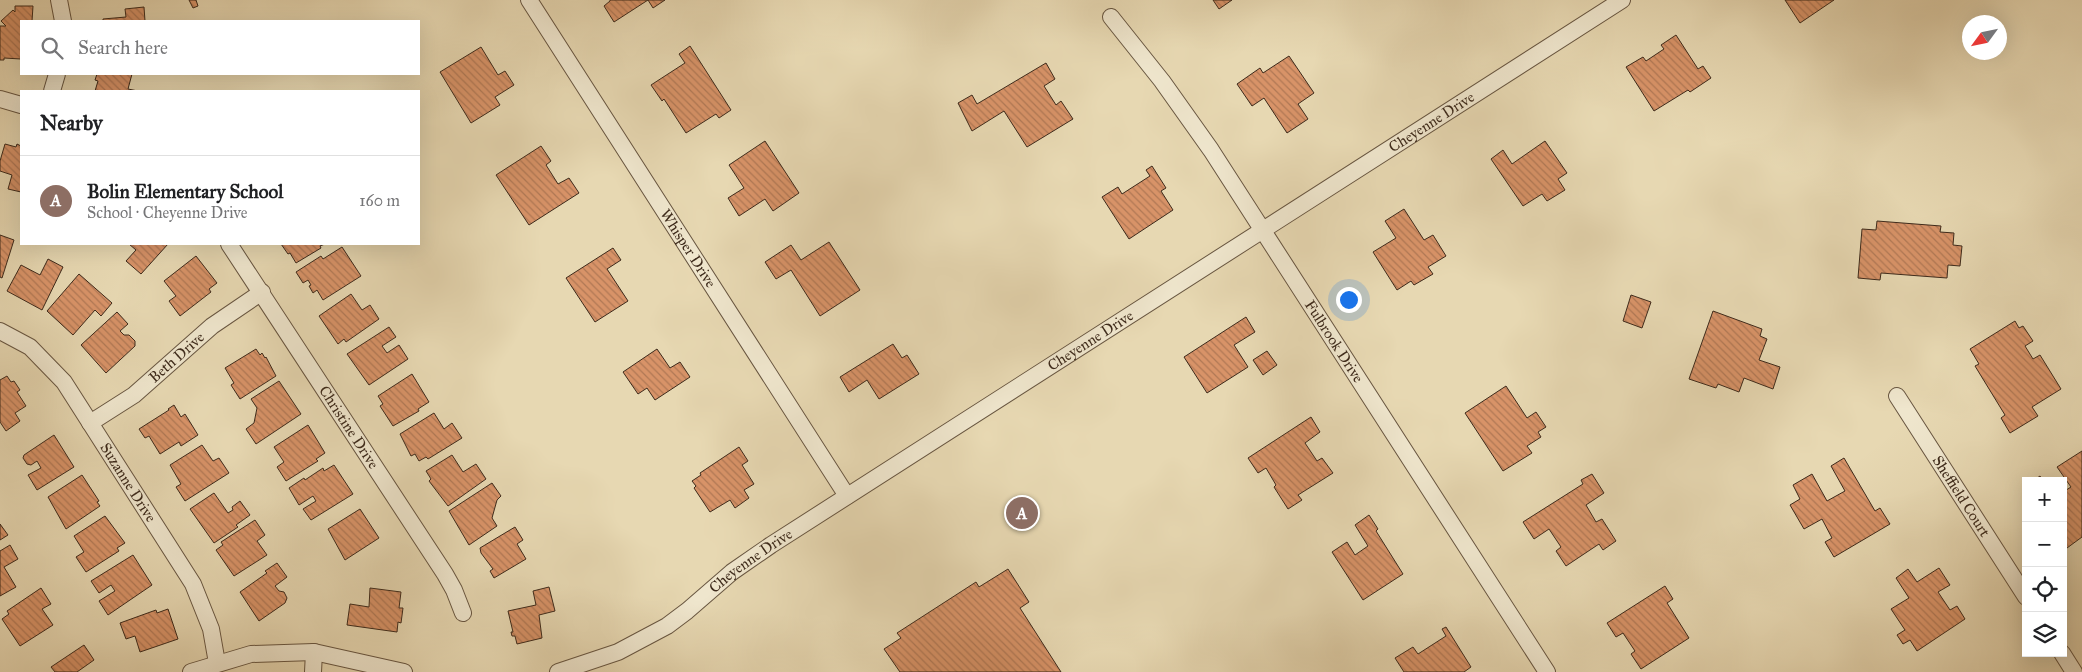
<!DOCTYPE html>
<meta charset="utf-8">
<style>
:root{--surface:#fff;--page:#f6f6f6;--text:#202124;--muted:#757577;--line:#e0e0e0;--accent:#8f2418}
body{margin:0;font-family:"IM FELL Great Primer",serif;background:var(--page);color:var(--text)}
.controls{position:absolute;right:15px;bottom:15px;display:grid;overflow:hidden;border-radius:0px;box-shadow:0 5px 20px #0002}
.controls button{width:45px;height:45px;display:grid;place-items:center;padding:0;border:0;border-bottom:1px solid var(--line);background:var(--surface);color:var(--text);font:25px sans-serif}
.compass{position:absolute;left:1962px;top:15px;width:45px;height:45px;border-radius:50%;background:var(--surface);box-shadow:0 5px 20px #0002;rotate:237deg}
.you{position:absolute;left:1348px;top:299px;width:18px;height:18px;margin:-12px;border:4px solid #fff;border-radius:50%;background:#1a73e8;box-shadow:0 0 0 8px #1a73e833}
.badge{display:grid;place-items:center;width:32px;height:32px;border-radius:50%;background:var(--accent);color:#fff;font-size:16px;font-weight:700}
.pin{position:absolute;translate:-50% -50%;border:2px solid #fff;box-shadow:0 1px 5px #0006}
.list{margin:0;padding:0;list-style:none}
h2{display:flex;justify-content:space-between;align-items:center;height:65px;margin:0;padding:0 20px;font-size:21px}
h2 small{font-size:16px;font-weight:400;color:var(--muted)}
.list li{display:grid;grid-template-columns:32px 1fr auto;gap:15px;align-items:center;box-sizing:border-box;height:90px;padding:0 20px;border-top:1px solid var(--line)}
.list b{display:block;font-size:19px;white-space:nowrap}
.list p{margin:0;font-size:16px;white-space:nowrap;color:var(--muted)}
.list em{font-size:16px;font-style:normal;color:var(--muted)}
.icon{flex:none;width:28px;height:28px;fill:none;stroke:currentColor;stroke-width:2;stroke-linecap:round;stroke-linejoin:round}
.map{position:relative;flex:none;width:2082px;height:672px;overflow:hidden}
.search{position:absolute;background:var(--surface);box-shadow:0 5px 20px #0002;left:20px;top:20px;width:400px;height:55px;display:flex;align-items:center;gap:12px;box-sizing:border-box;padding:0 18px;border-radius:0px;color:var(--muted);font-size:19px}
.panel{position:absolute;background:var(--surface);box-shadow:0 5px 20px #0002;left:20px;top:90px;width:400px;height:155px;border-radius:0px}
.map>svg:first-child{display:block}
.building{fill:url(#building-back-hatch);stroke:#3d2a1b}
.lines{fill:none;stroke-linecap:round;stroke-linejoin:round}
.minor-casing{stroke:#685641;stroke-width:18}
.minor{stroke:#efe6cd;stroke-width:16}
.labels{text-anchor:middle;stroke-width:4;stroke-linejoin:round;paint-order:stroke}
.street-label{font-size:15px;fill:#3d2a1b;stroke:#efe6cd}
</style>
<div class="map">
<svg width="2082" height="672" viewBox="0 0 2082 672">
<defs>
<pattern id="building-back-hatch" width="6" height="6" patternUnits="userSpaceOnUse" patternTransform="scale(1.25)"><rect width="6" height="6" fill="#d89368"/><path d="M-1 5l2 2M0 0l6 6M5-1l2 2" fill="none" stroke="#b07855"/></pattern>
</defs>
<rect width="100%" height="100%" fill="#e7d8b2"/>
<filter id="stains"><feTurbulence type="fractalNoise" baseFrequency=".004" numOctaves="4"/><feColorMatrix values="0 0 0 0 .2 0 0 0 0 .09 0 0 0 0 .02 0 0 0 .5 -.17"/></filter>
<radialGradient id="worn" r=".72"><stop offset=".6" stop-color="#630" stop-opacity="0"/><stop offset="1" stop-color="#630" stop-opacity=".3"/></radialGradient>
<path class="building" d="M189,0h7l2,6 -5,2z
M610,0h55l-12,8 -5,-8 -34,22 -10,-16 6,-5z
M1213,0h19l-13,9z
M1785,0h49l-34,23z
M15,6h18l-1,15h-11v38l-17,-1v2h-4v-34h6l-5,-5 12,-11 2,2z
M144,7l1,14h-42v-2l23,-2 -1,-8z
M1676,35l22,34 5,-3 8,12 -21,14 -2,-2 -34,21 -28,-44 17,-10 3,4 18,-12 -3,-4z
M690,46l41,64 -12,8 -3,-4 -30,19 -22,-34 -2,2 -11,-16 34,-22 -6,-9z
M481,47l17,28 7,-4 9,14 -19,12 5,8 -29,18 -31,-51z
M1289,56l25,37 -16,11 10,15 -21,14 -23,-35 -12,8 -15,-22 23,-16 3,5z
M1046,63l9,16 -11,7 12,19 5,-4 12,18 -46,28 -23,-36 -32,20 -14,-28 14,-8 5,9z
M97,74h35l-4,15 10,2h-43l3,-10 -3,-1z
M765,141l34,52 -26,18 -8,-12 -26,17 -11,-18 16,-10 -15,-23z
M1545,141l22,32 -9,6 7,11 -18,11 -5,-7 -19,12 -32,-47 12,-9 9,14z
M5,144l11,3 1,-3 4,2v46l-13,-3 4,-14 -12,-4v-10z
M541,146l10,15 -5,4 12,19 11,-6 10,15 -50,32 -33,-50z
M1152,166l14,22 -5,3 12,19 -44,29 -27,-42 16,-10 4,7 28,-18 -4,-6z
M1404,209l20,31 9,-5 13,21 -18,11 5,7 -19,11 -3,-4 -14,9 -24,-38 23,-14 -11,-17z
M1877,221l64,5 -1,6 14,1 -1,12 9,1 -2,20 -12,-1 -1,13 -66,-5 -1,7 -22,-2 4,-49 14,1z
M0,235l14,5 -12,38 -2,-1z
M829,242l31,48 -40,26 -29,-46 -15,9 -11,-17 26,-17 10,15z
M129,244h39l-27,30 -15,-13 10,-11z
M281,244h44l-5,2 1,2 -25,15 -6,-10 -2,1z
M342,247l19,29 -38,24 -6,-10 -4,3 -4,-7 2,-1 -3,-5 -5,3 -7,-11 25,-16 2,3z
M613,248l8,12 -14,9 21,32 -33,21 -29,-44z
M196,256l21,27 -8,6 2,3 -31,24 -11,-15 7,-5 -12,-15z
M48,259l15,8 -21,43 -35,-19 14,-26 19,10z
M79,274l33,29 -11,13 -6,-6 -22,25 -26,-24z
M351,294l11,16 8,-5 9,14 -33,23 -2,-3 -6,5 -19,-28z
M1631,295l20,7 -9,26 -19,-7z
M1713,311l49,18 -2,7 7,3 -8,21 21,7 -7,22 -29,-11 -5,14 -21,-8 -2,4 -27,-9z
M117,312l11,12 -8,7 4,4h5l6,6v5l-29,27 -25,-28z
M1246,317l9,15 -21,13 14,22 -41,26 -23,-36z
M2015,321l4,7 4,-2 10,15 -8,5 8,13 7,-4 21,34 -29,18 6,9 -28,17 -9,-15 4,-3 -30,-49 4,-2 -9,-15z
M389,327l7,10 -14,9 5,7 12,-8 9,14 -39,26 -22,-31z
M893,344l9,14 5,-3 12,19 -40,25 -12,-19 -18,12 -9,-15z
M256,349l4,6 2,-2 3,5 1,-1 10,19 -36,23 -9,-14 3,-2 -9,-15z
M657,349l13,19 10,-6 10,15 -35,23 -8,-12 -9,6 -15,-22z
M1267,351l10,14 -14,10 -10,-15z
M412,374l17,28 -11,7 1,2 -26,15 -13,-20 3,-2 -5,-8z
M7,376l4,6 3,-1 6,9 -3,2 9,14 -11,7 5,8 -14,10 -6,-9v-42z
M279,381l22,33 -45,30 -10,-15 8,-6 3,-15 -6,-9z
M1506,386l21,32 9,-6 10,15 -8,5 3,5 -14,9 5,7 -29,18 -38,-58z
M174,405l7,12 4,-3 13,21 -17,11 -2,-4 -19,12 -11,-18 -4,2 -6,-9 30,-19 -1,-1z
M434,413l10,16 8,-6 10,15 -34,21 -2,-2 -7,4 -4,-7 -4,2 -11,-22z
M1311,417l9,15 -15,11 12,18 5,-3 11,15 -35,22 4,5 -14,9 -14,-22 2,-2 -10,-17 -8,5 -10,-15z
M308,425l17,28 -9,6 2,2 -32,20 -9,-14 7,-5 -10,-15z
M54,435l20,32 -37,23 -9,-15 13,-7 -4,-7 -6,4 -4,-1 -4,-6 1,-3z
M202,445l11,16 6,-3 10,15 -44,28 -9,-14 5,-3 -11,-19z
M739,447l9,14 -6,4 12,19 -10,6 5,8 -14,10 -5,-8 -20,12 -16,-24 2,-2 -4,-5 9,-6 -1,-2z
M2082,451v86l-15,11 -4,-5v-51l8,-5 -14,-20z
M452,455l11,17 13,-8 10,15 -38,27 -19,-25 2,-2 -5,-8z
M1844,458l31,53 5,-3 10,16 -56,33 -9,-15 7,-4 -10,-19 -18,10 -14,-24 10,-6 -7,-14 19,-11 15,27 18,-10 -14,-25z
M334,465l19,29 -42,26 -8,-11 13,-8 -3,-5 -14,9 -10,-17 15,-10 1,2 18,-12 1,3z
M1592,474l12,19 -18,12 10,17 6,-3 14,22 -13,9 -4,-6 -33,22 -10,-15 5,-4 -12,-18 -15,10 -11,-17 60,-38 -2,-4z
M82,475l17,26 -2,1 3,4 -34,23 -18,-32z
M2040,476l3,5h-10z
M492,483l9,13 -4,4 -5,18 5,8 -28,19 -20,-34z
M214,493l14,20 5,-3 -1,-3 8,-6 10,14 -14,10 2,2 -24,16 -24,-34z
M360,509l19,29 -34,22 -17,-31z
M1369,515l9,14 -2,2 27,43 -40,26 -31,-48 15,-10 8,13 13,-9 -13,-21z
M105,516l20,27 -8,5 2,3 -33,21 -10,-15 8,-5 -10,-16z
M255,520l10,15 -8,6 10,14 -33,21 -18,-26 7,-5 -2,-3z
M0,524l8,11 -8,5z
M515,527l8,13 -6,4 9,15 -32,19 -4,-7 3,-2 -12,-16 -1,-5z
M10,545l8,14 -14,8 12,20 -16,9v-45z
M133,555l19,30 -44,30 -9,-14 16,-10 -4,-6 -12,8 -8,-12z
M277,563l10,14 -12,9 4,5 5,1 3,6 -2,5 -26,18 -19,-29 27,-19 -2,-2z
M1939,568l11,17 -12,7 12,18 7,-4 8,13 -48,32 -7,-11 -7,4 -6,-9 8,-5 -14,-21 18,-11 -13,-20 12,-9 9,13z
M1008,569l21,33 -9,6 41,64h-161l-16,-23 17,-11 -4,-5 79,-51 3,5z
M1665,586l8,13 -6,4 22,35 -48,31 -10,-15 4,-3 -12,-18 -7,4 -9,-14z
M549,587l6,24 -16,4 3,23 -25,6 -2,-8h-3l-1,-4h2l-5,-21 28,-6 -3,-14z
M41,588l10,16 -9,5 11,16 -33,21 -18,-27 7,-5 -2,-3z
M370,588l31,4 -2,16h4l-2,15 -3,-1 -1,10 -50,-7 3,-21 19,3z
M168,609l10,30 -38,13 -5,-16 -9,3 -6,-16 36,-13 1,3z
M1446,627l25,40 -7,5h-60l-9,-14 18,-11 5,7 28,-18 -4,-7z
M84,645l10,15 -17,12h-22l-4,-5z"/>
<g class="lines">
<defs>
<g id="minor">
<path d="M59,0l4,21"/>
<path id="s1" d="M529,0l318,496"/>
<path id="s2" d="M1111,17l51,64 49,69 336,522"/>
<path d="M52,91l5,-17"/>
<path d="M0,99l21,6"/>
<path id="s3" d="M229,244l216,330 9,16 9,23"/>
<path id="s4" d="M0,331l30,16 34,35 129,202 18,45 6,34"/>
<path id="s5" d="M1897,396l129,201"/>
<path id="s6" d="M90,423l44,-28 78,-69 50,-34"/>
<path d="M2062,653l12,19"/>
<path d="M191,672l60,-18 63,-2 90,20"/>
<path d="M313,672l1,-20"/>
<path id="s7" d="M558,672l60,-20 49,-26 20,-15 45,-39 39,-27 851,-545"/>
</g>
</defs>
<use href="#minor" class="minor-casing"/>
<use href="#minor" class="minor"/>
</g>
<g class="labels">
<g class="street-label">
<text dy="5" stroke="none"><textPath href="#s7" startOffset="1035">Cheyenne Drive</textPath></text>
<text dy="5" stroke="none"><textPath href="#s1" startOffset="295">Whisper Drive</textPath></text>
<text dy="5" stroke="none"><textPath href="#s7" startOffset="630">Cheyenne Drive</textPath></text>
<text dy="5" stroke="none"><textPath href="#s2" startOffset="394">Fulbrook Drive</textPath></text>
<text dy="5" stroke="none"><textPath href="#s6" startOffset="109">Beth Drive</textPath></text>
<text dy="5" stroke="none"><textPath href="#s3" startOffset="219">Christine Drive</textPath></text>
<text dy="5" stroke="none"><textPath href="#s4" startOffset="202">Suzanne Drive</textPath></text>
<text dy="5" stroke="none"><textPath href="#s5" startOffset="119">Sheffield Court</textPath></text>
<text dy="5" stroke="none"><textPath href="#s7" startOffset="225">Cheyenne Drive</textPath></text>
</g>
</g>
<rect width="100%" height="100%" filter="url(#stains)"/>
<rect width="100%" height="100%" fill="url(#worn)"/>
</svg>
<div class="controls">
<button>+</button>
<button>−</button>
<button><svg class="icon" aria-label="locate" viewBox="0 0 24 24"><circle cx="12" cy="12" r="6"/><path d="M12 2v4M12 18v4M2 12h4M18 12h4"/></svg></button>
<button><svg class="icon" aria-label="layers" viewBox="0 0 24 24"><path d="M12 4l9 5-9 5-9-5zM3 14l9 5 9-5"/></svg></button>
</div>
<svg class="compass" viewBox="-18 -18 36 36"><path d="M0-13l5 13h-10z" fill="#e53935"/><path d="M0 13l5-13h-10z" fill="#757577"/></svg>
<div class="you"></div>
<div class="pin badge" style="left:1022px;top:513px;background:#8d6e63">A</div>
<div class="search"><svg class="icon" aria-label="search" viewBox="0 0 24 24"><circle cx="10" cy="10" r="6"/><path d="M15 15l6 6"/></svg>Search here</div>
<section class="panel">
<h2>Nearby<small></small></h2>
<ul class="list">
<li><span class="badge" style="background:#8d6e63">A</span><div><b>Bolin Elementary School</b><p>School · Cheyenne Drive</p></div><em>160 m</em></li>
</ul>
</section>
</div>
